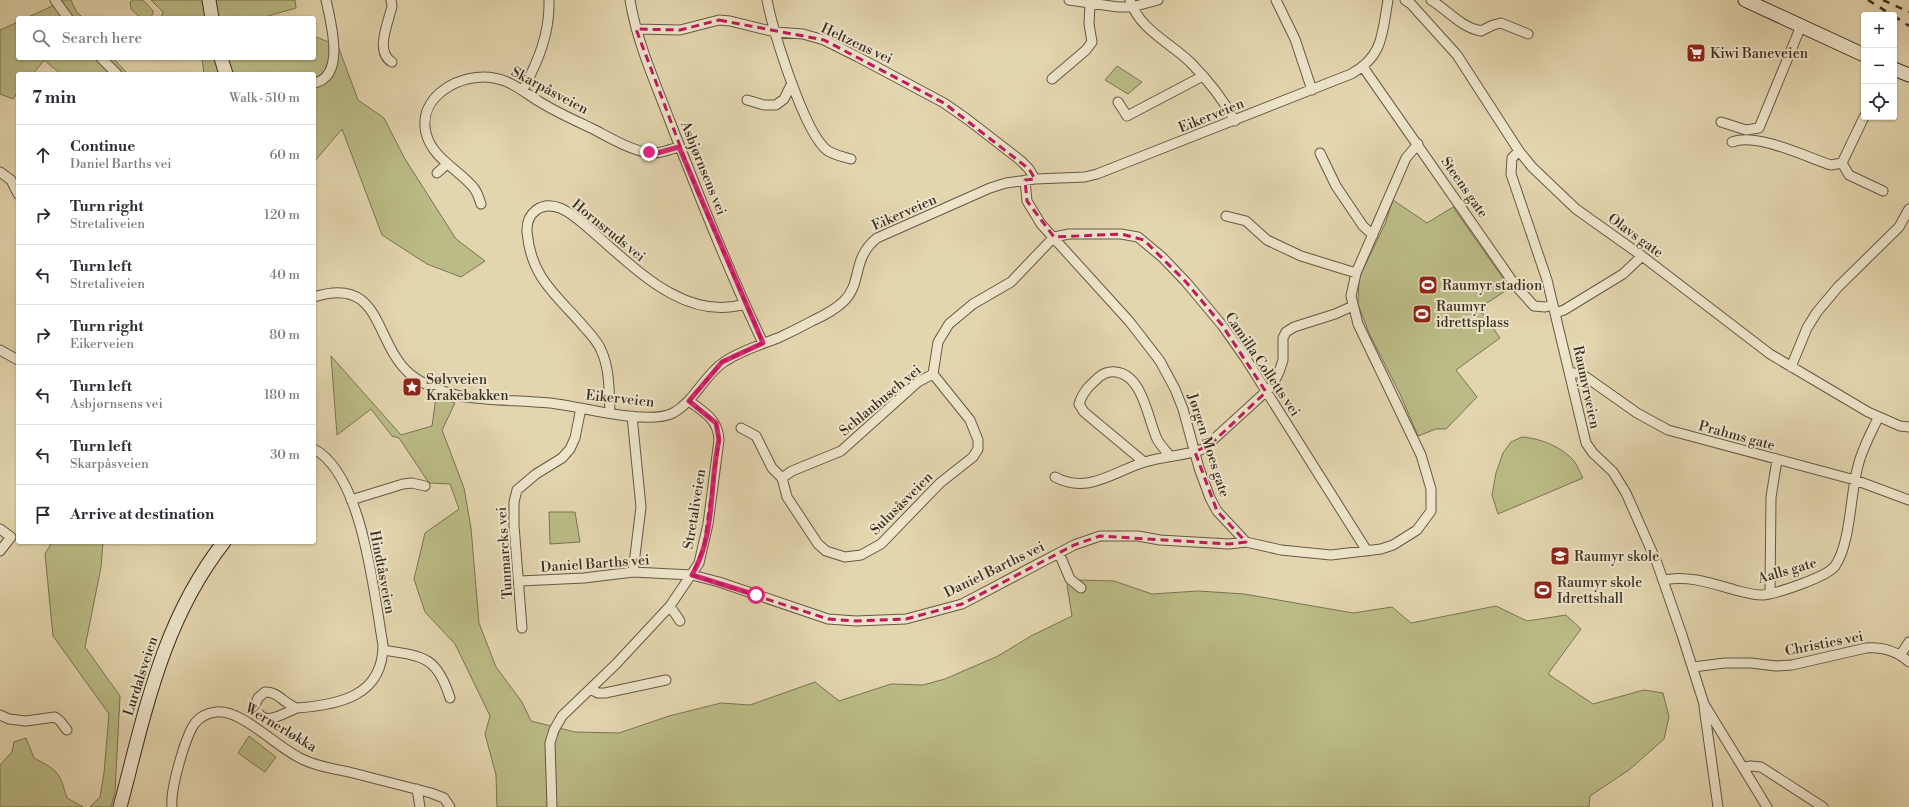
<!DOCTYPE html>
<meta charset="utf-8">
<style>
:root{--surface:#fff;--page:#f2f2f3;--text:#2b2b33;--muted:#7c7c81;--line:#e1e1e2}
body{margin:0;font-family:"Libre Bodoni",serif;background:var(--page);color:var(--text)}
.controls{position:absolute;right:12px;top:12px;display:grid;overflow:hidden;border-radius:4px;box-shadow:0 1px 3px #0004}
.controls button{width:36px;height:36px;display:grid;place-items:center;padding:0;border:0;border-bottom:1px solid var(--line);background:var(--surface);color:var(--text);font:20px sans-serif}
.stop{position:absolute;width:12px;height:12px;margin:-9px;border:3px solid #db2777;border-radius:50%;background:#fff}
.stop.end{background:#db2777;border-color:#fff;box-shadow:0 1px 4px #0008}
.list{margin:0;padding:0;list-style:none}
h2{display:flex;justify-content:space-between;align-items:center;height:52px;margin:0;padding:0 16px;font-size:17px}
h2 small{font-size:13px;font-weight:400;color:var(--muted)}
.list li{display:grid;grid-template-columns:26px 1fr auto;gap:12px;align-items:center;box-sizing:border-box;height:60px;padding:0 16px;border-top:1px solid var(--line)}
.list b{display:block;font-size:15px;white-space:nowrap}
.list p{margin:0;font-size:13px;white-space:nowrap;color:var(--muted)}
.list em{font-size:13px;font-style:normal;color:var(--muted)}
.icon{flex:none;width:22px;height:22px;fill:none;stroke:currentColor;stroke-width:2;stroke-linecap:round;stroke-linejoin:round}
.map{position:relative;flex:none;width:1909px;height:807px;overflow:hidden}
.search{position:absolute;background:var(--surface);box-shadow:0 1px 3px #0004;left:16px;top:16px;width:300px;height:44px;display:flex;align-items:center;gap:10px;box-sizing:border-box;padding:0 14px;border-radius:4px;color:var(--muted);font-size:15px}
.panel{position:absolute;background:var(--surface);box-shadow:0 1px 3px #0004;left:16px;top:72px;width:300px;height:472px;border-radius:4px}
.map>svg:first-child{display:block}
.green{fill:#babb86;stroke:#7a7454}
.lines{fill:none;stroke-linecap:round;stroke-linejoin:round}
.street-casing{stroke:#655845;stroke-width:11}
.secondary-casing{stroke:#3b2e22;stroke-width:15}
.street{stroke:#ede4ca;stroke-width:9}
.secondary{stroke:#ede4ca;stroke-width:13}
.rail{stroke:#3b2e22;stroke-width:2.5;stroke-dasharray:7 7;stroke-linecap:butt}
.route{stroke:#db2777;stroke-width:5}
.marked{fill:none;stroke:#c2185b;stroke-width:3;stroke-dasharray:8 5;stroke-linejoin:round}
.labels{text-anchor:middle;stroke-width:4;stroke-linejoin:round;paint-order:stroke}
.street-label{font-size:14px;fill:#3b2e22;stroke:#ede4ca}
.poi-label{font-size:14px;fill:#3b2e22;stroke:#ede4ca;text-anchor:start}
</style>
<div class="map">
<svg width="1909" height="807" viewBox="0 0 1909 807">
<rect width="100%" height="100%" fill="#e3d5ae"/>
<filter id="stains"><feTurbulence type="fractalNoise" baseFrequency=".005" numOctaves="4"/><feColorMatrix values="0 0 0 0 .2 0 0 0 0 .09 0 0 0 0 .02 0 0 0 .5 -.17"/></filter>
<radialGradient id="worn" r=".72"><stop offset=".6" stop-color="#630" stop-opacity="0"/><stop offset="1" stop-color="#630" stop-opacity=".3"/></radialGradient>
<path class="green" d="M60,0h11l5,11 7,7h-57l35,-16z
M133,0h10l10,11c1,7 -7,7 -12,7l-10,-9 -1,-7z
M151,0h144l1,8 -35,10h-100l2,-6z
M18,22v36h95l15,16h-67l-17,-14 -11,14h-15v18l-5,7 -13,-5v-64z
M314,36l24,10 20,54 26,18 21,41 51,80 29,22 -24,16 -34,-13 -45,-29 -40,-106 -28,33v-88h-110l-2,-16h112z
M1117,66l25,16 -14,12 -23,-14z
M1393,200l34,23 26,-16 57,81 -31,20 21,30 -44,32 21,27 -31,32h-10l-18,7 -18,-42 -31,-61 -11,-29 1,-26 26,-54z
M331,356l70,79 31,-9 4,-29 19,6 -13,27 22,58 7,40 8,95 17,44 26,35 9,19 44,11 44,1 50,-17 52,-13 29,2 65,-23 24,19 52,-17 32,1 22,-6 53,-23 33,-20 41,-20 -5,-31 12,-5 35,1 38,13 46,-3 46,3 109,19 39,-6 19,16 85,-17 31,15 39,-6 15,14 -33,45 45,30 51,-14 19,3 6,24 -5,22 -35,31 -39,26 -1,11h-1092l-1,-32 -11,-41 5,-18 -35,-72 -30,-32 -11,-33 11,-46 34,-24 -9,-25 -21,-1 -30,-45 -7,-2 -21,-27 -34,26z
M1522,437c18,1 40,10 52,24 4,5 6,12 9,17l-85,36 -6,-19 4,-22 7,-20 8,-11z
M549,512h26l5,30 -30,2z
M52,542h51l-2,25 -16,80 35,49 -5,96 -4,15h-21l10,-10 4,-24 5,-59 -56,-78 -8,-82z
M249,736l27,21 -11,15 -27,-19z
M26,738l8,20c25,13 25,14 33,40l16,9h-83v-42l12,-13 2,-10z"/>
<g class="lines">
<defs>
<path id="street" d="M55,0l13,18
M391,0l1,6c-3,15 -18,46 0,56
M630,0c7,43 26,84 41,124 29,74 58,148 92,219
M767,0c6,30 37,134 61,151 7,4 15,6 23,8
M1069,0l49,7h14l26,-7
M1130,0c9,29 39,42 60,62 17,17 33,37 45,59
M1276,0l19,39 17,51
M1405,0l6,4 46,51 62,96 13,16 44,42 66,47 128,98 98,58 32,14 9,1
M1431,0c17,10 29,27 50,31l12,-6 8,-2 27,11
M636,29l44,1 39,-10 11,1 45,11 28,2 21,6 34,17 86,46 23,16 53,41 9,9 6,10
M101,58l16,16
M1363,67l152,218 19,21 11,1 8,-2
M1052,79l34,-29 6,-8 -3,-18 1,-20
M314,83c32,-6 17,-60 12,-83
M523,90c15,-29 27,-56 26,-90
M747,100l17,5h12l8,-6 8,-16
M1118,102l9,14 76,-40
M1864,117l-22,46 7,12 34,16
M1721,122l25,8 13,-2 42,-102
M1732,142c24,-10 74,15 99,23l11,-2
M1519,151l-7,7 -1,16 36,106 39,163 7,10 20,19 13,21 31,70 25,72 22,69 63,103
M1320,153l16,33 27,40 10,9
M0,172l11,8 7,14
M437,173l10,-9
M1025,180l2,21 14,23 88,97 31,40 15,28 8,20 16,59 11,30 7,13 29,31 35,8 50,5 50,-6 12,-4 24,-15 14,-19v-22l-10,-34 -63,-131 -7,-28 5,-23 50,-115 12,-14
M481,204c-2,-6 -4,-13 -8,-17 -15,-18 -41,-29 -47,-54 -9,-38 37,-61 68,-55 18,3 31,15 46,24 16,10 34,18 51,26 18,9 38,22 59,25 10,1 20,-4 29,-6
M1226,216l20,5 21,19 34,16 55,17
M314,297c69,-22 59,45 96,77 13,11 34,18 50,22 30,5 60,4 90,7 30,3 97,23 123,10 22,-12 31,-38 51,-51 16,-11 36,-17 54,-24 11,-5 23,-11 34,-17 11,-5 23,-11 32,-20 19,-19 7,-42 33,-63l113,-50 16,-5 29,-4 50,-2 12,-3 254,-100c33,-18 31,-41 37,-74
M1555,313l9,-3 59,-36 19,-18
M0,350l18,10
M1791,367l16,-39 10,-16 21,-25 61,-60 10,-18
M1570,373h8l8,4 51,36 31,17 187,50 54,20
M933,374l5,-32 11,-18 24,-20 38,-22 43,-45 15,-3h52l17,3 24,20 24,25 36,43 24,34 121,192
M610,412c-1,-20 0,-43 -9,-62 -3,-8 -10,-15 -16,-22 -27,-32 -54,-49 -58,-96 -1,-19 14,-31 33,-24 13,5 23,16 34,25 41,35 91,89 151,71
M632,416l9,91 -8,65
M741,428l15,8 16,32 10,10 5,19 31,47 8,7 19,6 16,-2 20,-11 59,-61 33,-26 5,-8v-9l-8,-20 -37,-46
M1144,462l-60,-50 -5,-8c4,-13 11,-19 20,-27 5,-4 10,-6 17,-5 27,3 32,48 41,67 3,6 9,12 13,17
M1055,477c33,18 59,-6 90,-15 19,-6 40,-6 58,-13l69,-63 7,-14 4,-12v-22l3,-6 8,-5 41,-13 18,-8
M782,478l10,-7 49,-20 77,-69 15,-8
M351,500l52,-16 9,-1 13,3
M0,529l11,8 -11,14
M1059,553l11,26 11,9
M1664,580c24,-5 47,3 71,10 8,2 18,5 27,5 14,-1 65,-18 73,-29 16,-23 15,-72 23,-100 4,-17 13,-33 20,-48
M520,581l64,-3 49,-6 59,3 27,7 109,37 28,2 50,-2 56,-15 112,-59 26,-9h38l22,4 69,4 17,-2
M1770,593l1,-96 6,-37
M670,606l10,15
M522,628l-8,-103v-23l3,-12 19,-16 26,-16 8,-9 5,-11 6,-30
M383,650c40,6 54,6 67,48
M1901,654l8,-12
M1693,667l32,-4h26l25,3 16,-1 74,-17c16,-1 31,3 43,14
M590,689l8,4h7l61,-13
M1704,707l14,100
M297,708c-14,5 -35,22 -42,-2l3,-8 7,-6c13,-1 20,13 32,16 42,-3 86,-12 86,-63 -9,-50 -20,-170 -69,-196
M0,715l9,4 17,2 29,-4 5,4 7,9
M1744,767l7,-1 10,1 62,40
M417,789l3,18
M172,807c-2,-17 13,-70 23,-84 5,-6 13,-10 21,-11 26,-3 61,36 86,47 14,7 31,10 47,13 27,7 54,14 82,21l13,5 6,9
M552,807l-2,-64 4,-13 8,-14 54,-52 54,-58 29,-43 9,-39 11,-84c-1,-21 -15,-28 -30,-39"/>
<path id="secondary" d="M209,0l3,18
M1745,0l119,55
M221,58l5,16
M1894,69l15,6
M120,807c25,-94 42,-186 104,-265"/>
</defs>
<use href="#street" class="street-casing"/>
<use href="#secondary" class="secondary-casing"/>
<use href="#street" class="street"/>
<use href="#secondary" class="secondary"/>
<path class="rail" d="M1868,0l24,15
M1883,0l26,12
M1894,16l15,10"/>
</g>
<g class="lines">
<path class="route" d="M649,152l8,1 22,-6 84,196 -41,19 -33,39 27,22 3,17c-10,44 -3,95 -27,135l64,20"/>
</g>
<path class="marked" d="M719,20l105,20 120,63 85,66 6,10 -10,1 2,21 27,36 67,-3 23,6 42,42 36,43 44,67 -54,51 -17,9 22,59 29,31 -17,2 -129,-8 -26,9 -112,59 -56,15 -50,2 -28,-2 -136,-44 12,-29 15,-106 -3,-17 -27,-22 33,-39 41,-19 -66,-152 -61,-162 44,1z"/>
<defs>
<symbol id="supermarket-square" viewBox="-11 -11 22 22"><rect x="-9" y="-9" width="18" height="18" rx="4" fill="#8f2418" stroke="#ede4ca"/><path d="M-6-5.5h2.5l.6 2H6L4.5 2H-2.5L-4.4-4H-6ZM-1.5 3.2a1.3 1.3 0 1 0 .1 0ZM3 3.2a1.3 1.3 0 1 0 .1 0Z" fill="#fff"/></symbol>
<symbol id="stadium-square" viewBox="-11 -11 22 22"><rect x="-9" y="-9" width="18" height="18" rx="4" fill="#8f2418" stroke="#ede4ca"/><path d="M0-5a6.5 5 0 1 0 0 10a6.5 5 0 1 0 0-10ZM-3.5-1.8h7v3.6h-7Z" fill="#fff"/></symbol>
<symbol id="sight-square" viewBox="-11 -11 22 22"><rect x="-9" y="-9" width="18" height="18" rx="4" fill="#8f2418" stroke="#ede4ca"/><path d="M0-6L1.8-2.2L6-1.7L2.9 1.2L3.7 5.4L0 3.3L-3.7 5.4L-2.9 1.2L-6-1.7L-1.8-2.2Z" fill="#fff"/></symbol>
<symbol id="school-square" viewBox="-11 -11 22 22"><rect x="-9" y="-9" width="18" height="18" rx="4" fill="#8f2418" stroke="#ede4ca"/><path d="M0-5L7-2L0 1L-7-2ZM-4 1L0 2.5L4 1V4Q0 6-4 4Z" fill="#fff"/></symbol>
</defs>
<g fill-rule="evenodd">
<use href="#supermarket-square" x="1685" y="42" width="22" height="22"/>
<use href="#stadium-square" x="1417" y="274" width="22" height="22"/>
<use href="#stadium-square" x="1411" y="303" width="22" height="22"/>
<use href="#sight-square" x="401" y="376" width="22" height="22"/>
<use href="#school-square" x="1549" y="545" width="22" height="22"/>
<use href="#stadium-square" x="1532" y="579" width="22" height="22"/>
</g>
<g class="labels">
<g class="street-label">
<text transform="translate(857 43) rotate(25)" y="5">Heltzens vei</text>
<text transform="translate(550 90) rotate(28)" y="5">Skarpåsveien</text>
<text transform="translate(1211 115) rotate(-22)" y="5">Eikerveien</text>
<text transform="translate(704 168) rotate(68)" y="5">Asbjørnsens vei</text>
<text transform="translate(1465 187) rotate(55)" y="5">Steens gate</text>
<text transform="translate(904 212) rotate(-24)" y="5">Eikerveien</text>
<text transform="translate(609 230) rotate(39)" y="5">Hornsruds vei</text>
<text transform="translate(1636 235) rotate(36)" y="5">Olavs gate</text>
<text transform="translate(1263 364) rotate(56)" y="5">Camilla Colletts vei</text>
<text transform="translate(1587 387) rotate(78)" y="5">Raumyrveien</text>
<text transform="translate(620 398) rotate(6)" y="5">Eikerveien</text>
<text transform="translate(880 400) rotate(-40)" y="5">Schlanbusch vei</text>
<text transform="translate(1737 435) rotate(15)" y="5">Prahms gate</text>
<text transform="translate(1209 445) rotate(72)" y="5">Jørgen Moes gate</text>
<text transform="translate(901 503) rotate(-45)" y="5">Sulusåsveien</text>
<text transform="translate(694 509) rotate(-81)" y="5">Stretaliveien</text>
<text transform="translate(504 553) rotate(-94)" y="5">Tunmarcks vei</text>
<text transform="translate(595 563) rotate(-4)" y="5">Daniel Barths vei</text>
<text transform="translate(994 569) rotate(-26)" y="5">Daniel Barths vei</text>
<text transform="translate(1787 570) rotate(-16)" y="5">Aalls gate</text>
<text transform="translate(383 572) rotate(79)" y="5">Hindtåsveien</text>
<text transform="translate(1824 643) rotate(-11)" y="5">Christies vei</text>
<text transform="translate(140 676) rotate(-72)" y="5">Lurdalsveien</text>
<text transform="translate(281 727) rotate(31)" y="5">Wernerløkka</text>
</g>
<g class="poi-label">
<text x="1710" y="58">Kiwi Baneveien</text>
<text x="1442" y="290">Raumyr stadion</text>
<text x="1436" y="311">Raumyr<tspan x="1436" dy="16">idrettsplass</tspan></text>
<text x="426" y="384">Sølvveien<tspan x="426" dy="16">Krakebakken</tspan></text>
<text x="1574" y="561">Raumyr skole</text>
<text x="1557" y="587">Raumyr skole<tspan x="1557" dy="16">Idrettshall</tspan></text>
</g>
</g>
<rect width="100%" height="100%" filter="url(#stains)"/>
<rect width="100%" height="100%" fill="url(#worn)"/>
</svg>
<div class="controls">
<button>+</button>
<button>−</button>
<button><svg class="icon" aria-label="locate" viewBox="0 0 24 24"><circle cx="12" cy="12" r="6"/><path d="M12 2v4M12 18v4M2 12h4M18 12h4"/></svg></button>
</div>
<div class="stop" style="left:756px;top:595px"></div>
<div class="stop end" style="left:649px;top:152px"></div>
<div class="search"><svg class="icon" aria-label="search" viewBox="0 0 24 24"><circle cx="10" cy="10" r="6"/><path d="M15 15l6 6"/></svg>Search here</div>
<section class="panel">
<h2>7 min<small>Walk · 510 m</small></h2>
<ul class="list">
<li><svg class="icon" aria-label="ahead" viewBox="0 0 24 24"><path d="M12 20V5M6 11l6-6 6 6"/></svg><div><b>Continue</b><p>Daniel Barths vei</p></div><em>60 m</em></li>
<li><svg class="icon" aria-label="right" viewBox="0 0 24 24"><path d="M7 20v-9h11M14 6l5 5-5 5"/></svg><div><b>Turn right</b><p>Stretaliveien</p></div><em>120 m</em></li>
<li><svg class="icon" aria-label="left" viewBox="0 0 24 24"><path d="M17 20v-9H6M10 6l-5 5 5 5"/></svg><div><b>Turn left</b><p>Stretaliveien</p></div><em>40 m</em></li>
<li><svg class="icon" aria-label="right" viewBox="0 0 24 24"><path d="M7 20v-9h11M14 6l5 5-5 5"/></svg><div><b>Turn right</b><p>Eikerveien</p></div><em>80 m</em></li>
<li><svg class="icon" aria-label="left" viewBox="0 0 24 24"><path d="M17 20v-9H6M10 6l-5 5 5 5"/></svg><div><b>Turn left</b><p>Asbjørnsens vei</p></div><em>180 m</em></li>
<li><svg class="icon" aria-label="left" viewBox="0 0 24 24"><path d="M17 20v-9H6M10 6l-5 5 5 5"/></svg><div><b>Turn left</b><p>Skarpåsveien</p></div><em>30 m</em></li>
<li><svg class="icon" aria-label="arrive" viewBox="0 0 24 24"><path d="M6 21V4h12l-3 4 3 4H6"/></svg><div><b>Arrive at destination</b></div></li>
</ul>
</section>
</div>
